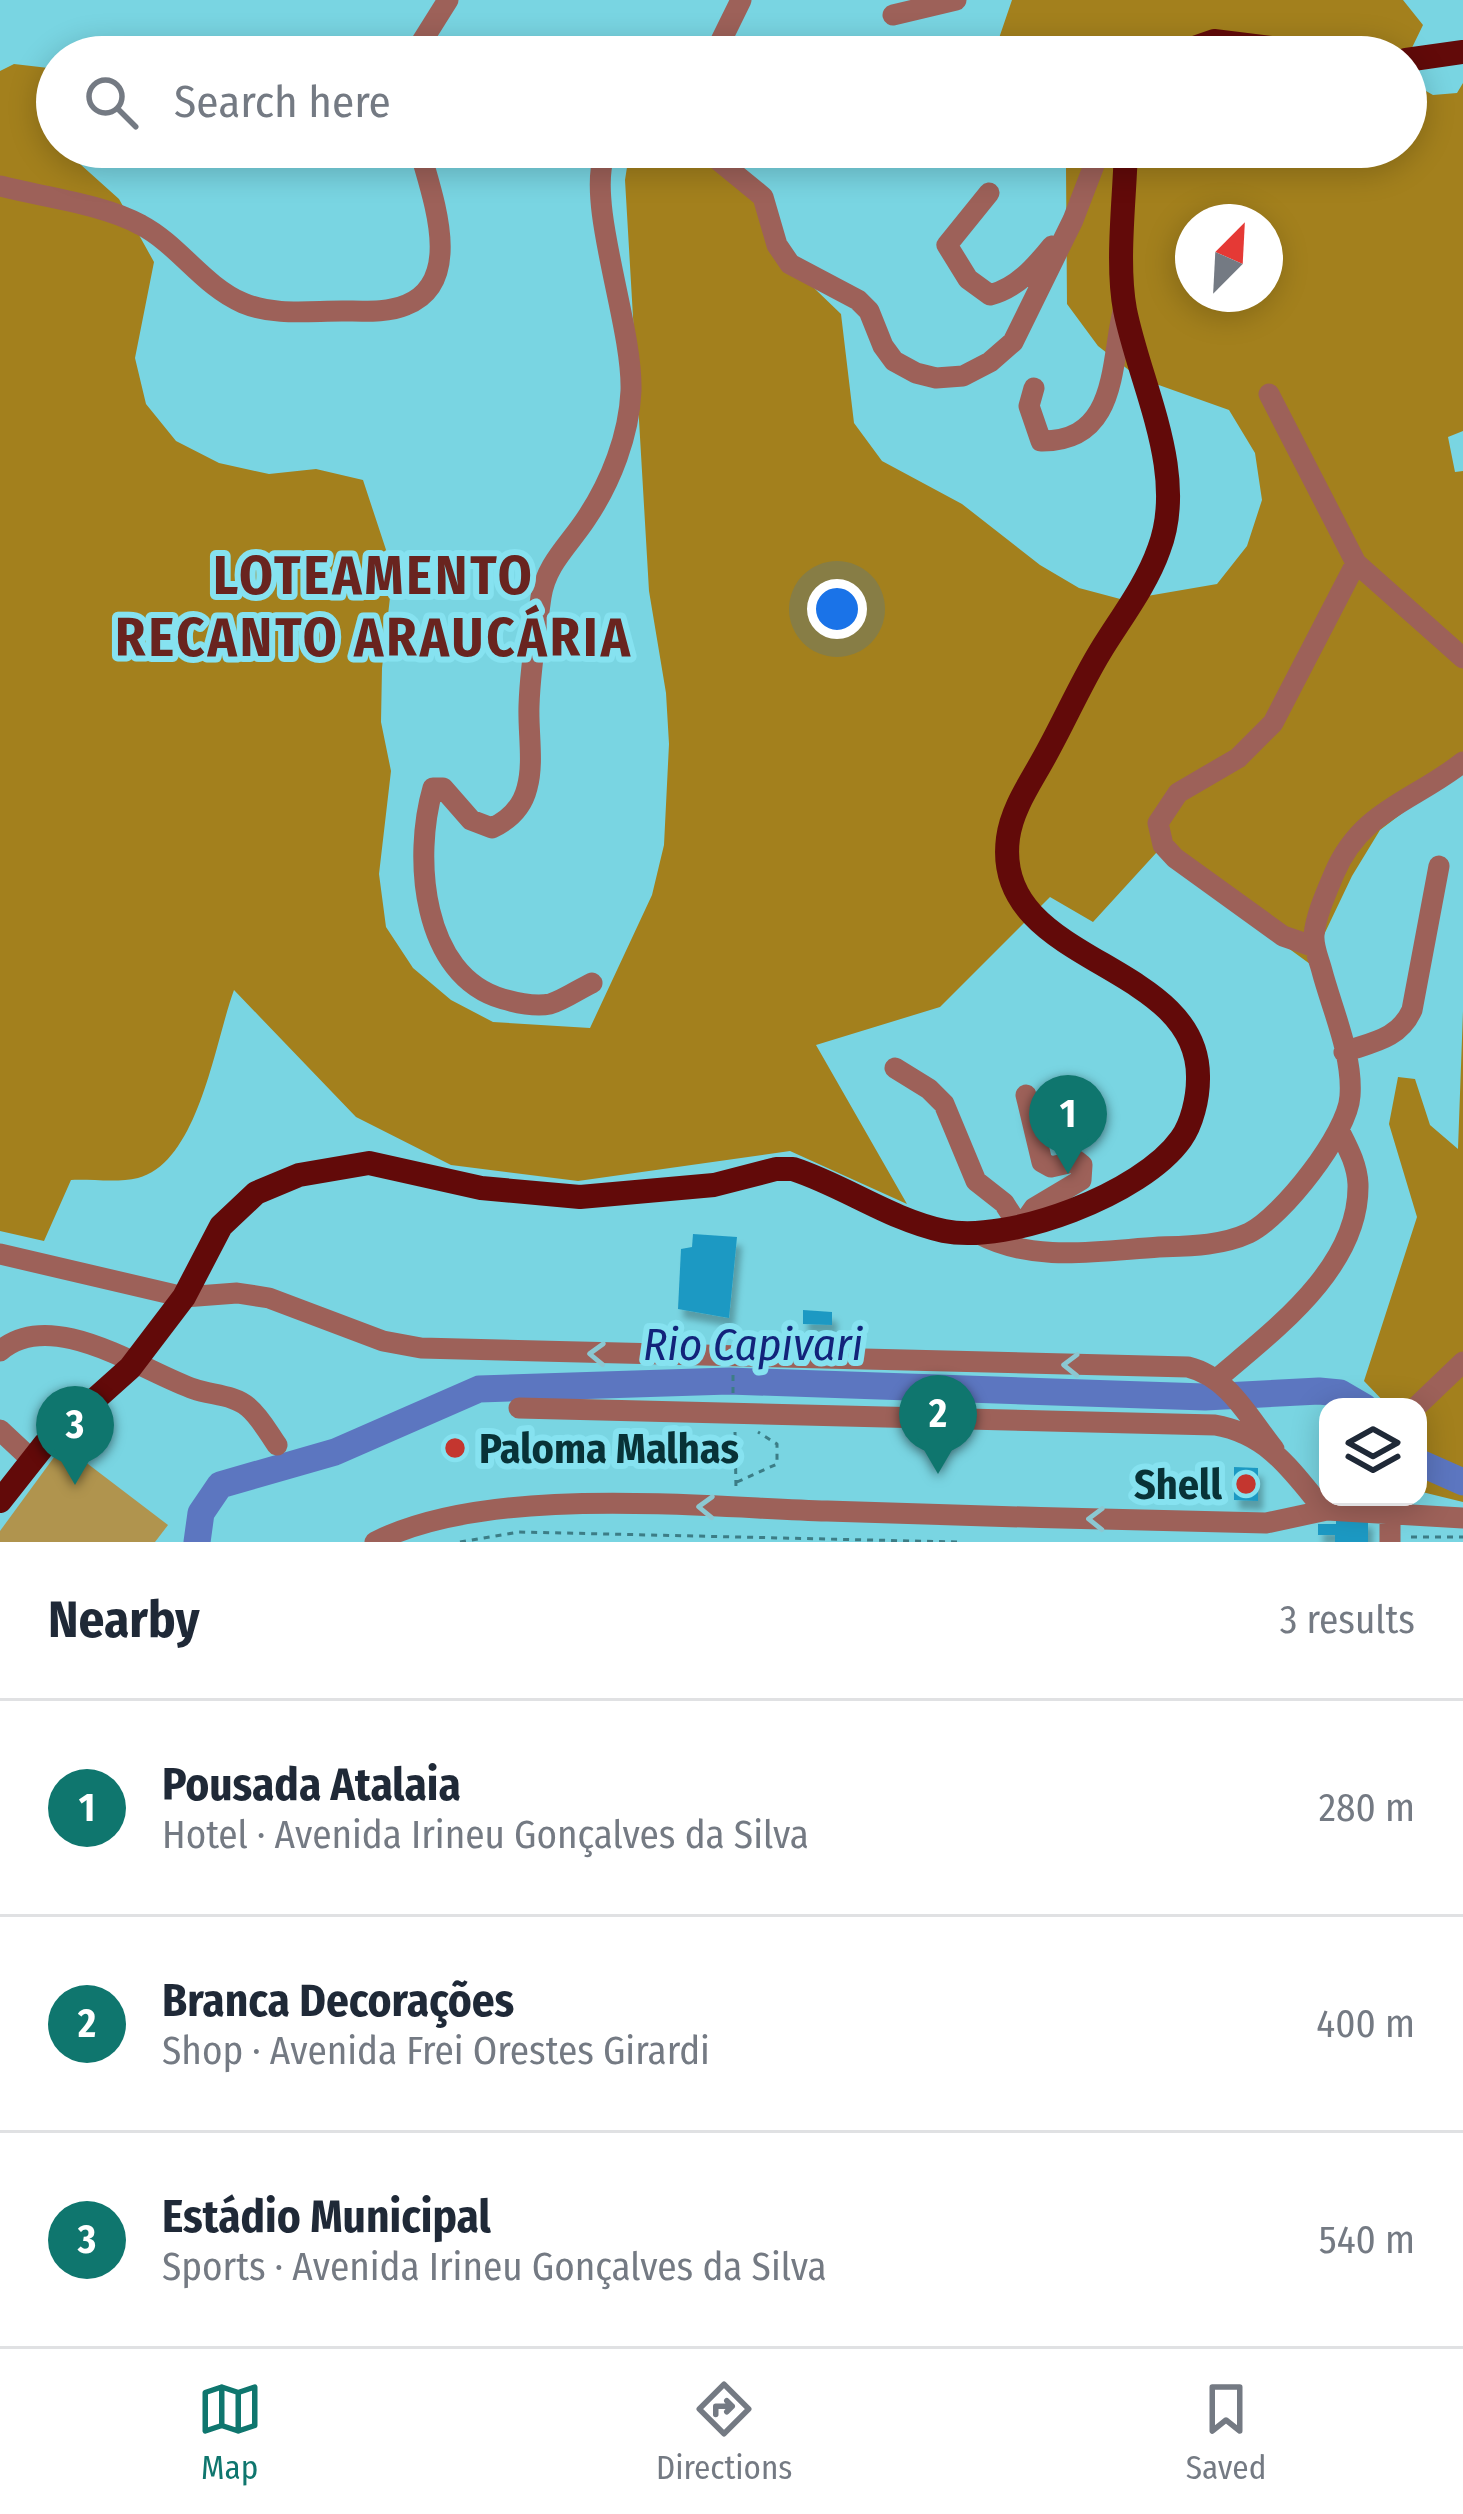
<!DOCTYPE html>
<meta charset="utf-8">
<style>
:root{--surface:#fff;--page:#f6f6f7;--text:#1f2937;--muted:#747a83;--line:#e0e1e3;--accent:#0f766e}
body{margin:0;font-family:"Fira Sans Condensed",sans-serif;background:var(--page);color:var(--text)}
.controls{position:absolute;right:36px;bottom:36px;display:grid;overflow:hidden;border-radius:24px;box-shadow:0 6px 30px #0003}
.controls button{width:108px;height:108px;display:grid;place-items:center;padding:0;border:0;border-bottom:3px solid var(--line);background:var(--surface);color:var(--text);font:60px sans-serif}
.compass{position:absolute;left:1175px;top:204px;width:108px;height:108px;border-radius:50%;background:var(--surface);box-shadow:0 6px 30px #0003;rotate:24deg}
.you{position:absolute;left:837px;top:609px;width:42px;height:42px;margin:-30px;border:9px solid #fff;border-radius:50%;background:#1a73e8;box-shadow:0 0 0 18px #1a73e833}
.badge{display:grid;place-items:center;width:78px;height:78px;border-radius:50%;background:var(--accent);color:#fff;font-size:39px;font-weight:700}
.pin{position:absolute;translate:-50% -99px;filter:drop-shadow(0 3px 6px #0008)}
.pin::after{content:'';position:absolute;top:63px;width:42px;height:36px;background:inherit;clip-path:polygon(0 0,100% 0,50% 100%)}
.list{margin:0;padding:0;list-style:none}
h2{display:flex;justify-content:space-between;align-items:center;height:156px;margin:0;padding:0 48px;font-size:51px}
h2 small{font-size:39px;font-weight:400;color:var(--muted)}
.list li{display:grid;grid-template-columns:78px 1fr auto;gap:36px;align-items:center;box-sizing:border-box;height:216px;padding:0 48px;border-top:3px solid var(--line)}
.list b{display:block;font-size:45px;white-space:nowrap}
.list p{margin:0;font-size:39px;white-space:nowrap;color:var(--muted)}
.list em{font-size:39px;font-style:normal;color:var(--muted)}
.icon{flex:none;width:66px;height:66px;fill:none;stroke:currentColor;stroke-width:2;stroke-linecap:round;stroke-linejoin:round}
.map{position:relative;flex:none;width:1463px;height:1542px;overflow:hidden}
.search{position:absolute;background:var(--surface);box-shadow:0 6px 30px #0003;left:36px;right:36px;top:36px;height:132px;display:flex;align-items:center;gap:30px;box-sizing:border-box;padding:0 42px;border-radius:66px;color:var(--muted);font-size:45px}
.sheet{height:804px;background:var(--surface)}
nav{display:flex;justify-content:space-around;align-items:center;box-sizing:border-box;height:168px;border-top:3px solid var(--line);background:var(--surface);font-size:33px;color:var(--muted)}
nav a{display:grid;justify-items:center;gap:6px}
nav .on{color:var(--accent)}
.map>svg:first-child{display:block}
.green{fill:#b0944e}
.forest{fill:#a3801d;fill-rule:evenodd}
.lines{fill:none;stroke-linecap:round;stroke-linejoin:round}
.river{stroke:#5c76c0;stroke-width:27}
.building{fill:#1d99c3;filter:url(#shadow)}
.path{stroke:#3c7d86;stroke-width:3;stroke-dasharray:6 6;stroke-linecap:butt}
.minor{stroke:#9d6159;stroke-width:21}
.major{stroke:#620a09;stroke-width:24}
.oneway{stroke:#8bc8d2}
.poi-dot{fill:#c4362f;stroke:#86e2f0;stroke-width:4.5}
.labels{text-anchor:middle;stroke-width:12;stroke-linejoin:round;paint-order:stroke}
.poi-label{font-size:42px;font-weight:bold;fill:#083237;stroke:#86e2f0;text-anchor:start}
.water-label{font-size:45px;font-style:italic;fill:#12237a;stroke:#86e2f0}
.district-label{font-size:54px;font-weight:bold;letter-spacing:3px;fill:#69241f;stroke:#86e2f0}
</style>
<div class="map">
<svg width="1463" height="1542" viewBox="0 0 1463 1542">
<defs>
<filter id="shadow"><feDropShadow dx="5" dy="9" stdDeviation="3" flood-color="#0004"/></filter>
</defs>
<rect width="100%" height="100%" fill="#79d5e2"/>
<path class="green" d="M63,1445l105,80 -13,17h-155v-11z"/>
<path class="forest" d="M1012,0h391l20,25 -17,35 -406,-3 -3,-13z
M1406,62l6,21 21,12 24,-2 6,-10v348l-15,6 7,35 8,-1v296l-83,63 -28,46 -42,88 -153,-112 -64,70 -43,-25 -110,110 -124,38 91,159 -117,-53 -212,30 -127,-16 -95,-48 -122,-127c-19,51 -35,172 -96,188 -20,5 -46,1 -67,2l-27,61 -44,-10v-1160l14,-7 43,5v78h20l3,17 39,35 35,63 -19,96 11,46 30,37 43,22 50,11 47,-5 47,11 30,91 -11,97 -1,54 10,49 -12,103 7,53 27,41 38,32 42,22 97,6 62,-133 12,-50 5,-101 -3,-51 -17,-102 -24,-411 5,-32 58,-1 52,33 74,108 27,26 13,109 28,38 80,43 78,61 39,23 45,12 93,-16 30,-38 15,-46 -7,-47 -26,-43 -90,-32 -41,-32 -31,-42 -1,-136 -28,-21h368zM1193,222h72v72h-72z
M1463,1011v491l-45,-11v-84h-29l-25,-26 53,-164 -28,-93 9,-47 17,2 15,46 28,24z"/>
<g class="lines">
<path class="river" d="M1418,1462l45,20
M197,1542l4,-29 19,-28 115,-33 144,-63 250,-8 476,16 114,-6 21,2 24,14"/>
</g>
<path class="building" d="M1056,1101l22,44 -18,9 -20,-45z
M693,1234l44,3 -8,81 -51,-9 3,-60 11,-2z
M803,1310l29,2v13l-29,-1z
M1234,1467l24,1v33l-24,-1z
M1336,1518l32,1v23h-33v-7h-17v-11h18z"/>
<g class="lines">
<path class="path" d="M733,1393v-20
M735,1432l1,57
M737,1482l40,-18v-20l-19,-12
M1411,1537h52
M460,1542l59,-10 438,10"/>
<path class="minor" d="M893,15l63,-15
M418,57l3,-14 27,-43
M713,57l28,-57
M702,147l61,50 14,48 13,19 68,36 11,11 14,35 11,15 22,12 20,5 27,-2 27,-14 23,-20 60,-122 28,-73
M0,186c42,11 104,18 141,39 38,20 62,61 102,78 31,13 66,8 99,8 21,0 45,2 64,-6 61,-24 24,-114 13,-158
M989,193l-42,52 21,34 22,16c27,-7 45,-28 62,-49
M1034,388l-5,18 12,35c79,1 69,-81 83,-134
M1269,394l87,169 107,95
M1315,947l-32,-11 -108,-78 -12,-13 -5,-22 20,-30 60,-35 35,-35 83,-160
M592,983c-13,6 -28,17 -42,21 -15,3 -33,-1 -47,-5 -82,-23 -90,-143 -70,-211h10l28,32 21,8c17,-8 30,-20 35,-40 7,-25 1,-55 2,-82 1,-36 7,-73 12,-109 5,-33 28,-52 45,-78 25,-37 43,-84 45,-128 2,-65 -44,-184 -27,-235l12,-9
M1344,1052c29,-10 55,-13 68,-42l27,-144
M895,1068l34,21 15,15 32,77 28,22 16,25 14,-20 47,-28 1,-15 -5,-4 -26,6 -9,-5 -16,-67
M979,1234c55,29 119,17 180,13 30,-1 62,-1 90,-14 33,-16 99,-100 101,-137 3,-41 -18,-87 -28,-125 -3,-12 -9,-24 -8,-36 2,-20 12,-42 20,-61 27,-64 80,-73 129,-112
M0,1254l184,43 53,-4 32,5 114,43 38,7 767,19c41,10 61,51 86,82
M0,1351c52,-45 142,20 194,38 17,6 41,6 54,18 12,10 20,25 29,38
M1218,1378c56,-48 142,-111 140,-194 -1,-20 -10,-36 -19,-54
M1416,1407l47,-45
M519,1408l696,17c53,9 77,46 109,85
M0,1430l31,29
M1382,1497l8,17v28
M375,1542c114,-58 323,-35 452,-31 146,5 293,9 439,12l61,-13 136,8"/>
<path class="major" d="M1168,57l46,-16 132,16
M1406,60l57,-8
M0,1501l45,-57 85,-76 54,-71 37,-71 35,-33 43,-18 70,-12 112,25 99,9 134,-12 62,-16h17c52,17 96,50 151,62 65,13 198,-37 237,-92 11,-15 17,-41 17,-60 3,-120 -207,-113 -190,-241 4,-30 23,-56 37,-82 19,-34 35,-71 55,-104 20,-33 46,-66 59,-103 29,-76 -19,-164 -34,-239 -9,-48 0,-113 1,-163"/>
</g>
<defs><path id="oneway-chevron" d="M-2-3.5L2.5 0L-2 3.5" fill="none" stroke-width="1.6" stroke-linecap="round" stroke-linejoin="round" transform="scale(3)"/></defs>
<g class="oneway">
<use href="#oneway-chevron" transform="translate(597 1354) rotate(-178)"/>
<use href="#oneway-chevron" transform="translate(1071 1365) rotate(-179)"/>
<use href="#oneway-chevron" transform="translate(706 1507) rotate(-178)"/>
<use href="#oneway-chevron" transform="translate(1096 1519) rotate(-179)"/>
</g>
<g class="poi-dot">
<circle cx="455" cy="1448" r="12"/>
<circle cx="1246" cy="1484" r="12"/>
</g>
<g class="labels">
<g class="poi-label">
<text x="479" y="1463">Paloma Malhas</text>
<text x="1222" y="1499" text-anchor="end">Shell</text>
</g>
<g class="water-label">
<text x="753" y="1360">Rio Capivari</text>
</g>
<g class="district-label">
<text x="374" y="594">LOTEAMENTO<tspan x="374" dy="62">RECANTO ARAUCÁRIA</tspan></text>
</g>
</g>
</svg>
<div class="controls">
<button><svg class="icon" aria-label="layers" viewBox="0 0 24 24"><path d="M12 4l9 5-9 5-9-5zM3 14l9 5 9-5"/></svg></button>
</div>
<svg class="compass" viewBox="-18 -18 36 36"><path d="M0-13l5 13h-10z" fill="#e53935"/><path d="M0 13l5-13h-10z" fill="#747a83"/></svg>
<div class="you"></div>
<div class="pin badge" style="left:1068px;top:1174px">1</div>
<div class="pin badge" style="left:938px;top:1474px">2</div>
<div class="pin badge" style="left:75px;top:1485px">3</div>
<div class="search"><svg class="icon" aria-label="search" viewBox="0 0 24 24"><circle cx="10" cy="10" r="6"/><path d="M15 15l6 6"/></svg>Search here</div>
</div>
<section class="sheet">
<h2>Nearby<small>3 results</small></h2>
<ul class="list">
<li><span class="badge">1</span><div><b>Pousada Atalaia</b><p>Hotel · Avenida Irineu Gonçalves da Silva</p></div><em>280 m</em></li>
<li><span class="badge">2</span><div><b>Branca Decorações</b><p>Shop · Avenida Frei Orestes Girardi</p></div><em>400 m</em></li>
<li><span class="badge">3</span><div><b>Estádio Municipal</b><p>Sports · Avenida Irineu Gonçalves da Silva</p></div><em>540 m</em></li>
</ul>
</section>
<nav>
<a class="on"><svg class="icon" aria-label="map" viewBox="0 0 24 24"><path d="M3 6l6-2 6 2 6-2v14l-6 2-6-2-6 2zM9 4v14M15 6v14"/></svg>Map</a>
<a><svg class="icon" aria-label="directions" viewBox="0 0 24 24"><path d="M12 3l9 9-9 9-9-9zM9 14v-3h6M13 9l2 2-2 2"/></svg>Directions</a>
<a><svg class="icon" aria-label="saved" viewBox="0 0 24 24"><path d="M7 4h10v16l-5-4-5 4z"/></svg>Saved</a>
</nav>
